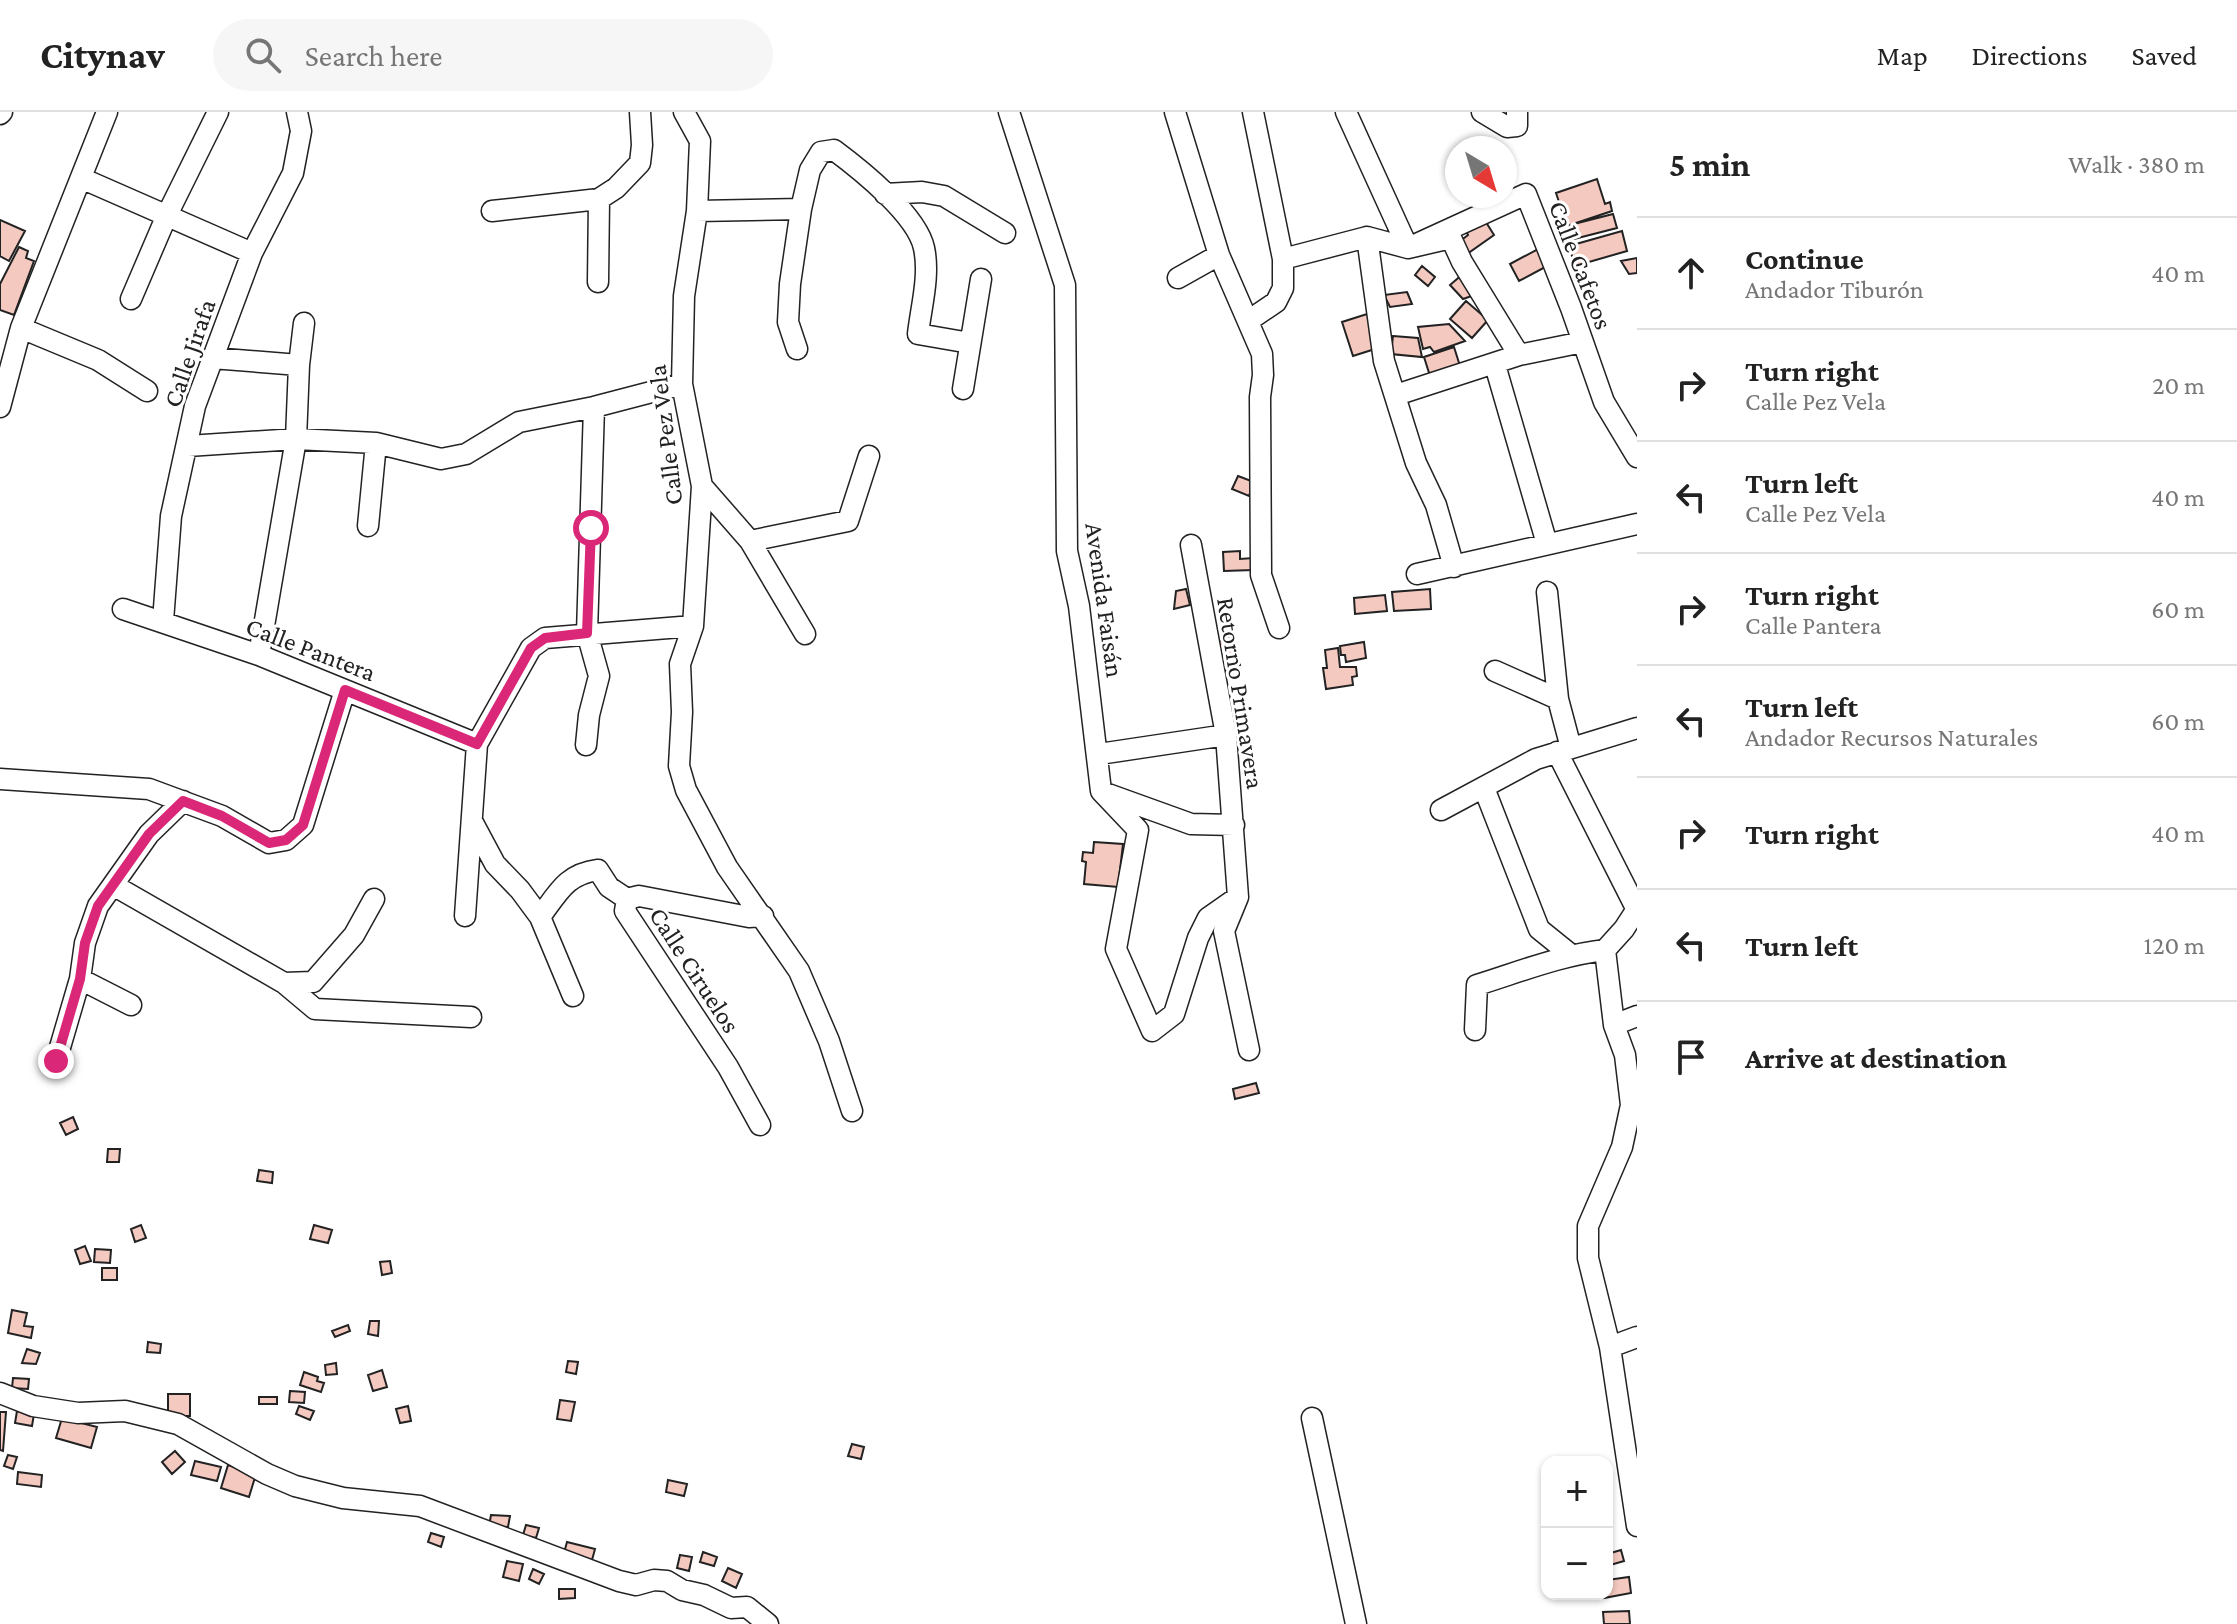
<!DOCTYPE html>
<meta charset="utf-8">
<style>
:root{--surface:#fff;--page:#f6f6f6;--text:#222;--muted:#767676;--line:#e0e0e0}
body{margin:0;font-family:"Crimson Pro",serif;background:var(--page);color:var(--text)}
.controls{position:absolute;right:24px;bottom:24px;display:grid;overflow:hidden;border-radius:16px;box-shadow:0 2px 6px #0004}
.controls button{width:72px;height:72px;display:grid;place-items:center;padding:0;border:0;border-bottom:2px solid var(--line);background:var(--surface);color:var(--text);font:40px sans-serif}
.compass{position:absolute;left:1445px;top:24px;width:72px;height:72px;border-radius:50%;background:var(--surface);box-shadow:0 2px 6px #0004;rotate:142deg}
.stop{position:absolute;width:24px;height:24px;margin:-18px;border:6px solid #db2777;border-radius:50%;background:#fff}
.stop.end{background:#db2777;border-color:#fff;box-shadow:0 2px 8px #0008}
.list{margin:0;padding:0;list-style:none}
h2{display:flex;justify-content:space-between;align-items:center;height:104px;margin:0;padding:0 32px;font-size:34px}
h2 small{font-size:26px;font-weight:400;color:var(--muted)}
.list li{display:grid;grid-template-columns:52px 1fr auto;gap:24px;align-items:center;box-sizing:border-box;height:112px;padding:0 32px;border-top:2px solid var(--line)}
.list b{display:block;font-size:30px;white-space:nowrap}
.list p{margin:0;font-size:26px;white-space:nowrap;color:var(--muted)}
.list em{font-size:26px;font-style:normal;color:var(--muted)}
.icon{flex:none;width:44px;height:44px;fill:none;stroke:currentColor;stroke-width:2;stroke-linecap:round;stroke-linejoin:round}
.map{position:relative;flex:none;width:1637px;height:1512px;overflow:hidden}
header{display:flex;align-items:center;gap:48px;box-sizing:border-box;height:112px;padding:0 40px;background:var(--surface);border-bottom:2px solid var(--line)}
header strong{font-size:38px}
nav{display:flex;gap:44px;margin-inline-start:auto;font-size:28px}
.search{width:560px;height:72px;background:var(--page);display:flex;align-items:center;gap:20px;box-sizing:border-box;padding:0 28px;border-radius:44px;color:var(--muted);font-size:30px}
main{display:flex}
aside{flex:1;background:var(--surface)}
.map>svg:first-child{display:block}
.building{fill:#f3c9c0;stroke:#222;stroke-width:2}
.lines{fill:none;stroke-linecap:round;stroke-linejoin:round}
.minor-casing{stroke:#222;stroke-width:23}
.minor{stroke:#fff;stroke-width:20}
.route{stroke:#db2777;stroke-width:10}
.labels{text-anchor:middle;stroke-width:6;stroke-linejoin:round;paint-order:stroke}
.street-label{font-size:26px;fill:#222;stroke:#fff}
</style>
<header>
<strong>Citynav</strong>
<div class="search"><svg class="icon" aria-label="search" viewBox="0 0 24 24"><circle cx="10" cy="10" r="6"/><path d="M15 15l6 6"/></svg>Search here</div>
<nav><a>Map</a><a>Directions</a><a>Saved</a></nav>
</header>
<main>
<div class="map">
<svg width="1637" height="1512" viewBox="0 0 1637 1512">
<rect width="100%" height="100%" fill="#fff"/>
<path class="building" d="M1597,67l8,25 5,-2 2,9 -45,15 -11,-33z
M1613,102l4,14 -43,11 -4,-14z
M1484,107l10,16 -27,19 -8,-12 9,-7 -2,-4z
M0,108l25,11 -16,30 -9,-5z
M1622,119l5,20 -52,15 -6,-20z
M19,135l9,4 -2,7 8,3 -20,54 -14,-5v-26z
M1540,136l9,17 -30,16 -9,-17z
M1637,146v15l-8,1 -8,-13z
M1422,154l13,11 -7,9 -13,-11z
M1464,161l16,20 -17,6 -13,-14z
M1407,180l5,12 -22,3 -6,-12z
M1466,189l22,19 -16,18 -22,-19z
M1367,202l11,34 -25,8 -11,-34z
M1449,212l16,17 -31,11 -4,-5 -7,2 -5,-22z
M1393,224l25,2 4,19 -31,-3z
M1454,235l6,19 -30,10 -6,-19z
M1238,364l16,6 -5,14 -17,-7z
M1240,439v8l13,-1v12l-29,1 -1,-19z
M1186,477l4,16 -16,4 2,-18z
M1430,477l1,20 -37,2 -2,-19z
M1385,483l2,16 -32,3 -1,-16z
M1229,525l11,28 -15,6 -10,-28z
M1364,530l2,16 -20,4 -1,-7h-4l-1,-9z
M1338,536l2,19h16l1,9 -5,1 1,8 -27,4 -3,-21h4l-2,-18z
M1094,730l29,2 -5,43 -34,-3 2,-22 -4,-1 1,-9 10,1z
M1256,971l3,10 -24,6 -2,-10z
M73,1005l5,12 -12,6 -6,-12z
M108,1037h12l-1,13h-12z
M259,1058l14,2 -1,11 -15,-2z
M141,1113l5,13 -11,4 -4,-13z
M314,1113l18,5 -4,13 -18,-4z
M85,1134l6,15 -11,3 -5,-14z
M95,1137l16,1 -1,13 -16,-1z
M390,1149l2,12 -10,2 -2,-13z
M102,1156h15v12h-15z
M12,1198l15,3 -3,13 9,1 -2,11 -23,-5z
M370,1209h9l-1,15 -10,-2z
M348,1213l2,6 -15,6 -3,-6z
M148,1230l13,2 -1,9 -13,-1z
M27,1237l13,4 -4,11 -14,-1z
M568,1249l10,1 -2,12 -10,-2z
M336,1251l1,11 -11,1 -1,-10z
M382,1258l5,17 -14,4 -5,-16z
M304,1260l14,5 -1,4 7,2 -3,9 -21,-7z
M13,1266l16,1 -1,10 -16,-1z
M290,1279l15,1 -1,11 -15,-1z
M168,1282h22v22h-22z
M259,1285h18v7h-18z
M560,1288l15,2 -4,19 -14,-2z
M299,1294l15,5 -4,9 -14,-6z
M408,1294l3,15 -11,2 -4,-14z
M17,1299l17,3 -2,12 -17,-3z
M0,1300h6l-3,39 -3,-1z
M62,1306l35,9 -6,21 -35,-10z
M852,1332l12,3 -3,12 -13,-3z
M175,1339l10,11 -13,12 -10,-12z
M8,1343l9,2 -4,12 -9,-3z
M195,1349l26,6 -4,14 -26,-6z
M228,1353l28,9 -7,23 -28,-9z
M18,1360l24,3 -1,12 -24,-3z
M668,1368l19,4 -3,12 -18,-4z
M491,1403l19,1 -2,11 -19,-1z
M526,1413l13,3 -3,10 -13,-3z
M431,1421l13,4 -3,10 -13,-5z
M567,1430l28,7 -3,11 -28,-7z
M1621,1438l3,11 -17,5v-12z
M703,1440l14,5 -3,9 -14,-4z
M680,1443l12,2 -3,14 -12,-3z
M507,1449l16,3 -4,17 -16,-4z
M728,1456l14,6 -6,14 -14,-7z
M533,1457l11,5 -5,10 -10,-5z
M1629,1465l2,16 -27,5 -1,-4h4v-14z
M559,1477h16v9l-16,1z
M1629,1499l1,13h-26l-1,-12z"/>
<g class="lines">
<defs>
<path id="minor" d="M684,0l16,29 -3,70 -13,85 -2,88 20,102 -9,140 -13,38 2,48 -3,54 7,24 41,77 72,104 30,70 23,70
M1009,0l56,173 2,266 12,55 22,185 37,39 -22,119 36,82 22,-17 24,-76 10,-20 30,-21
M1175,0l44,143 43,99 1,21 -3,22 1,178 18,53
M1346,0l62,136 43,-10 11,24 57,93
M1482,0l25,15 10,-1v-14
M0,2l2,-2
M81,66l171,75
M885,82l37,-2 22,4 61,37
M492,99l107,-12 17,-11 24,-25 2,-18 -2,-33
M697,99l104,-2
M1367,125l17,124 32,102 20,42 18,62
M1283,147l84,-22 41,11 118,-54 45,114 33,94 33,55
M1178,166l41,-23
M598,170l1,-83
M131,187l36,-84 51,-103
M1248,209l28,-19 7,-14v-29l-30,-147
M21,216l77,32 49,31
M797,237l-9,-27 2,-38 11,-75 9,-39 11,-18 13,-2c27,20 83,65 90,98 6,28 -3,59 -6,86l52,9
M212,246l87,7
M1495,253l52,179
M963,277l18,-110
M1396,283l123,-40 64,-13
M0,295l21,-79 86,-216
M188,334l108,-7 80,4 65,16 25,-5 53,-32 75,-15 88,-23
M702,374l48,55 55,93
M368,414l8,-83
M750,429l98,-20 21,-65
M1191,433l35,190 12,162 -14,34 25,119
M1417,462l220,-50
M1547,480l11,107 13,49
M123,497l136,46 218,89
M163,509l8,-105 24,-110 57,-153 41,-80 8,-42 -4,-19
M259,543l37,-216 3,-74 5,-42
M1495,559l63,28
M586,633l3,-30 10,-39 -12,-43 7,-226
M1557,640l80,158
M1099,642l127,-19
M0,667l149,10 73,27 47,27 17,-3 17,-15 42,-135
M1484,676l55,141 31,25
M1105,681l86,31 43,1
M1441,698l95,-51 101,-31
M472,709l23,43 25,26 20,27 33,79
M113,773l171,98 29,-1 41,-47 20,-36
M627,787l-2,12 103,156 32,58
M1637,797l-13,20 -19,21 9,75 11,30 6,50 -9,42 -34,79v32l22,89 27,179
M465,804l12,-172 54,-96 14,-10 148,-12
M540,805c18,-24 26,-43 58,-47l11,17 18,12 12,-3 110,21 14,-1
M80,867l51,26
M284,871l31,26 156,8
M1614,913l23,-9
M1475,918l2,-45c42,-13 84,-30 128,-35
M56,949l24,-82 5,-36 13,-37 51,-72 34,-33
M1610,1235l27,-10
M0,1281l33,13 45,7 47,-2 53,13 89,50 28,12 48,12 77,8 199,75 17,4 18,-5 13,1 15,9 22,5 27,13 16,-1 21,17
M1312,1306l44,206"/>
</defs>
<use href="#minor" class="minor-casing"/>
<use href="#minor" class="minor"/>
</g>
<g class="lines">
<path class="route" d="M56,949l24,-82 5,-36 13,-37 51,-72 34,-33 39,15 47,27 17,-3 17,-15 42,-135 132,54 54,-96 14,-10 42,-5 4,-105"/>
</g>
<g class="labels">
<g class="street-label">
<text transform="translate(1581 153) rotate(69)" y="9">Calle Cafetos</text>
<text transform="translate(189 241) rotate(-71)" y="9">Calle Jirafa</text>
<text transform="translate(665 323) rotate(-97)" y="9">Calle Pez Vela</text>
<text transform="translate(1105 488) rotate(82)" y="9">Avenida Faisán</text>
<text transform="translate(311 537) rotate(21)" y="9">Calle Pantera</text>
<text transform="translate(1241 581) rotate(81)" y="9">Retorno Primavera</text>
<text transform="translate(695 858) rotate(57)" y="9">Calle Ciruelos</text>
</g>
</g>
</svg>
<div class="controls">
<button>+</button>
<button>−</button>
</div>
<svg class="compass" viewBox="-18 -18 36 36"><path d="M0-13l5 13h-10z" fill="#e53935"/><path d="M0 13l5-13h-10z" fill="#767676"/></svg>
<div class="stop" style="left:591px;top:416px"></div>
<div class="stop end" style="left:56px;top:949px"></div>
</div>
<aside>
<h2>5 min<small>Walk · 380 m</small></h2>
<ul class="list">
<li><svg class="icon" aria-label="ahead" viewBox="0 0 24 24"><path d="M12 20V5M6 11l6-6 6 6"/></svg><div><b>Continue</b><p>Andador Tiburón</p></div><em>40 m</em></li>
<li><svg class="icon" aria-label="right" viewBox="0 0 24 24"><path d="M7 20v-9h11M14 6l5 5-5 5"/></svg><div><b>Turn right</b><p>Calle Pez Vela</p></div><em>20 m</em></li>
<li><svg class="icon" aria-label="left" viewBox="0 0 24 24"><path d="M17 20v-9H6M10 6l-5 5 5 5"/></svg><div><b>Turn left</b><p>Calle Pez Vela</p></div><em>40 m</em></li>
<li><svg class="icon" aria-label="right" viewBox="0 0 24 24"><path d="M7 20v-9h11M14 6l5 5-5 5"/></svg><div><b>Turn right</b><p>Calle Pantera</p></div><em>60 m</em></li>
<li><svg class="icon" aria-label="left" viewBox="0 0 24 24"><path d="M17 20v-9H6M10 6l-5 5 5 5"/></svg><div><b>Turn left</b><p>Andador Recursos Naturales</p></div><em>60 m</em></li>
<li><svg class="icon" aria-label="right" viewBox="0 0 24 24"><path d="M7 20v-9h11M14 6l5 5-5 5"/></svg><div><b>Turn right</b></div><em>40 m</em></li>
<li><svg class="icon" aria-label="left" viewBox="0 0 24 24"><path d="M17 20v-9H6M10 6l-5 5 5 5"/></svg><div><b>Turn left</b></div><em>120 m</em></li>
<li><svg class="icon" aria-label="arrive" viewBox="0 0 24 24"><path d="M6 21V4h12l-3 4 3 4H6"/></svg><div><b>Arrive at destination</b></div></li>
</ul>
</aside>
</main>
